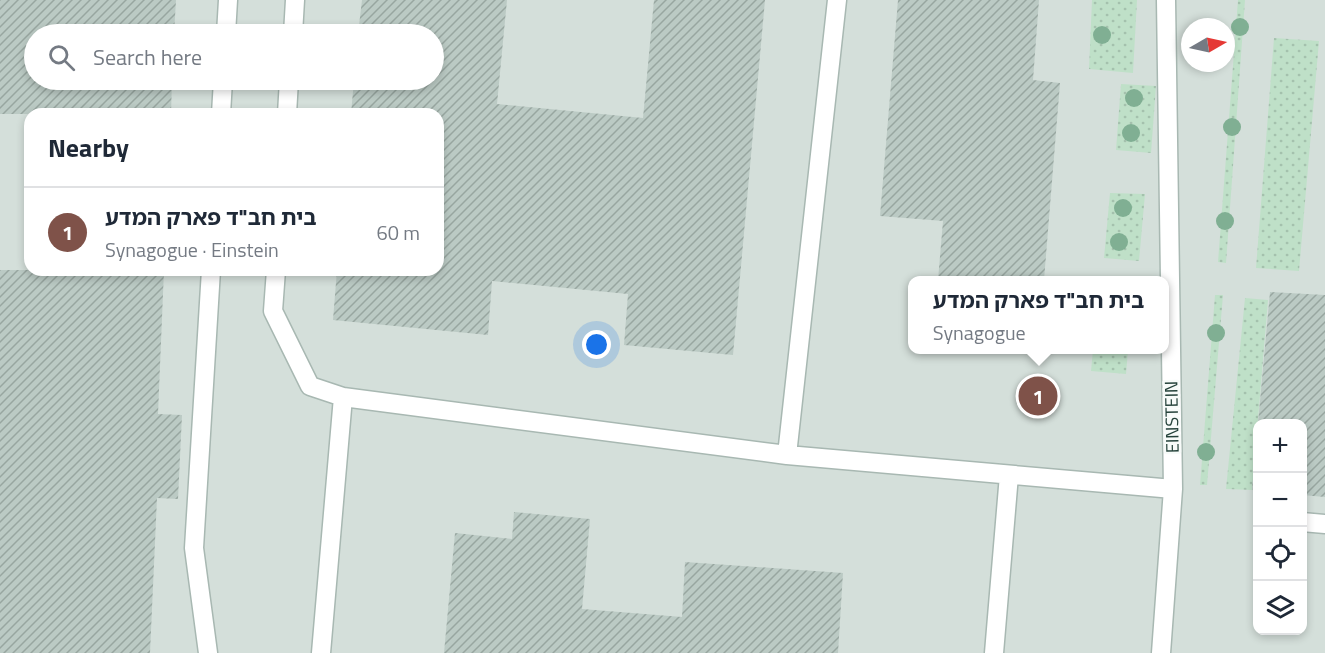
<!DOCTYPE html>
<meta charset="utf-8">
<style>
:root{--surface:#fff;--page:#f6f6f7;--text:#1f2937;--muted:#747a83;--line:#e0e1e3;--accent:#7f5249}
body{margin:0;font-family:"Titillium Web","Noto Sans Hebrew",sans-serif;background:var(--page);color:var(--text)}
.controls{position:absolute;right:18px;bottom:18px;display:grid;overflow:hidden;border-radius:12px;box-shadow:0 3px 9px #0003}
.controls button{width:54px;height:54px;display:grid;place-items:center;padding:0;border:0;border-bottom:2px solid var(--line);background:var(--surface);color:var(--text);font:30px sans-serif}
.compass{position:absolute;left:1181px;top:18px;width:54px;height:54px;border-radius:50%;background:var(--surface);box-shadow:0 3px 9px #0003;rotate:81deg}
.you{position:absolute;left:597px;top:345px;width:21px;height:21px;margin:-15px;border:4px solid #fff;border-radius:50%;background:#1a73e8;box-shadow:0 0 0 9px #1a73e833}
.badge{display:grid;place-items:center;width:39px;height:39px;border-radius:50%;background:var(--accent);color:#fff;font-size:20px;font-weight:700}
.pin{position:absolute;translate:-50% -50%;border:3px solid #fff;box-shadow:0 2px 6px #0006}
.popup{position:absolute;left:908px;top:276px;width:261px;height:78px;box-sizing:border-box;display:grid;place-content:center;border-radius:12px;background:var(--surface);filter:drop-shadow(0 2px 4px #0005);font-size:20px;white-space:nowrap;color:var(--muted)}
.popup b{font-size:22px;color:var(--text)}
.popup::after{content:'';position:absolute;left:50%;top:100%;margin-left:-12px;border:12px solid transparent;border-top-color:var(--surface)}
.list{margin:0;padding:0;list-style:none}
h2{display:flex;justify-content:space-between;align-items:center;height:78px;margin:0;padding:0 24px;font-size:26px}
h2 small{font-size:20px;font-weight:400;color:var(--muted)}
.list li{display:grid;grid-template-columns:39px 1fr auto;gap:18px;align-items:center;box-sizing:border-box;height:90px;padding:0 24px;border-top:2px solid var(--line)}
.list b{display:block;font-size:22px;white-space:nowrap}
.list p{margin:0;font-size:20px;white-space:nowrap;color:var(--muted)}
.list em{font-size:20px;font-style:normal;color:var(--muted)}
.icon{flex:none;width:33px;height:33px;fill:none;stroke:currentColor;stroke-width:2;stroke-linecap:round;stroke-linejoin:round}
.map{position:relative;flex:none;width:1325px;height:653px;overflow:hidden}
.search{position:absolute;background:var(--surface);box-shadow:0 3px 9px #0003;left:24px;top:24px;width:420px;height:66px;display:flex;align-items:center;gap:15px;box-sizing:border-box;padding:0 21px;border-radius:33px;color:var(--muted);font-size:22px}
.panel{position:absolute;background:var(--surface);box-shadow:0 3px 9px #0003;left:24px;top:108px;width:420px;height:168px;border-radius:18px}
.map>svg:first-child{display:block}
.built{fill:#d4dfda;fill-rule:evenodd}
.grass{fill:url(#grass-dots)}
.building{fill:url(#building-hatch)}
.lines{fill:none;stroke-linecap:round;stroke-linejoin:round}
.minor-casing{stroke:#a8b8b2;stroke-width:21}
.minor{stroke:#fff;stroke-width:18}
.tree{fill:#80af93}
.labels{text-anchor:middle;stroke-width:5;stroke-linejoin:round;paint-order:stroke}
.street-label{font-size:18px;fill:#24423a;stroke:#f7fbf9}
</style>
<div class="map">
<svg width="1325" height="653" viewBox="0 0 1325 653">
<defs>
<pattern id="grass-dots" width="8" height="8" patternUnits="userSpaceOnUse" patternTransform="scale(1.5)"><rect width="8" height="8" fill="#bfe0c8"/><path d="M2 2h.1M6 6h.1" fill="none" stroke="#a4c1ad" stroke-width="1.8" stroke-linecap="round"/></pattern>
<pattern id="building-hatch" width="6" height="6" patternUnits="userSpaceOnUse" patternTransform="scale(1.5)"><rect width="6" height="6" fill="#bbcac4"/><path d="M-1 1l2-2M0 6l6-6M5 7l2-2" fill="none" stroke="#98a6a0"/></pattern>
</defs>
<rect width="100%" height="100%" fill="#e6efeb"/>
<path class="built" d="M0,0h1325v653h-1325zM1190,27h36v36h-36zM34,34h400v46h-400zM30,114h408v156h-408zM912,280h252v70h-252zM1258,424h44v206h-44z"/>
<path class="grass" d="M1092,0h45l-4,73 -44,-4z
M1238,0h7l-19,263 -8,-1z
M1274,38l45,3 -20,230 -43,-3z
M1121,84l35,2 -5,67 -35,-3z
M1110,193l35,1 -6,67 -35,-3z
M1215,295h8l-16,190h-7z
M1245,298l23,2 -16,190 -26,-1z
M1093,350h35l-2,24 -35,-3z"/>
<path class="building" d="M0,0h176l-2,34h-140v46h138l-1,34h-171z
M362,0h145l-10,104 146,14 11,-118h111l-32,355 -109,-10 4,-51 -136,-13 -4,54 -155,-15 4,-50h101v-156h-87l3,-34h80v-46h-76z
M898,0h141l-6,80 27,3 -16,197h-106l5,-59 -63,-5z
M0,270h164l-6,144 24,1 -4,84 -21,-1 -7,155h-150z
M1270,292l55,3v202l-23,-2v-72h-44z
M1257,432v59l-5,-1z
M514,512l76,7 -8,90 100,8 3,-55 158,11 -5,80h-394l11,-120 57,6z"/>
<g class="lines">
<defs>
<path id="minor" d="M226,34l2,-34
M293,34l2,-34
M221,114l2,-34
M287,114l2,-34
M276,270l-3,41 37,75 33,11 -22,256
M343,397l444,58 386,34
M787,455l50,-455
M1302,522l23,2
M208,653l-14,-105 17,-278
M994,653l15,-178
M1161,653l12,-164 -7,-489"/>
</defs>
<use href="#minor" class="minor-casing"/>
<use href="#minor" class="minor"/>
</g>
<g class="tree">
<circle cx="1240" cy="27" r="9"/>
<circle cx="1102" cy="35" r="9"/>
<circle cx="1134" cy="98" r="9"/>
<circle cx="1232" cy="127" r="9"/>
<circle cx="1131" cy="133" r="9"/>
<circle cx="1123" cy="208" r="9"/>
<circle cx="1225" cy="221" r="9"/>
<circle cx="1119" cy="242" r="9"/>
<circle cx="1216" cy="333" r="9"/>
<circle cx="1206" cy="452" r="9"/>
</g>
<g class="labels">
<g class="street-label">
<text transform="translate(1172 417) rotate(-91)" y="6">EINSTEIN</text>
</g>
</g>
</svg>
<div class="controls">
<button>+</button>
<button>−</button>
<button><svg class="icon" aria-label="locate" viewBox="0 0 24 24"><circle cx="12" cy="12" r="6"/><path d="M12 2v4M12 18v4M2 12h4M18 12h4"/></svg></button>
<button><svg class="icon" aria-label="layers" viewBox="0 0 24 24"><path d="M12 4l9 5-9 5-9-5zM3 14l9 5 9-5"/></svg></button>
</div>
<svg class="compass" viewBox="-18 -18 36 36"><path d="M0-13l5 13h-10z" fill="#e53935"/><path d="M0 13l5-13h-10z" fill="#747a83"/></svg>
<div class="you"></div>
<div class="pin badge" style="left:1038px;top:396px">1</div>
<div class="popup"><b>בית חב&quot;ד פארק המדע</b>Synagogue</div>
<div class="search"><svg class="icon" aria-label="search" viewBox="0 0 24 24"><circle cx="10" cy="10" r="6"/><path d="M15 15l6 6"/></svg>Search here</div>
<section class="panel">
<h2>Nearby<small></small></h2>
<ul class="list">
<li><span class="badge">1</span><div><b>בית חב&quot;ד פארק המדע</b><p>Synagogue · Einstein</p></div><em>60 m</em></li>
</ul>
</section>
</div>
